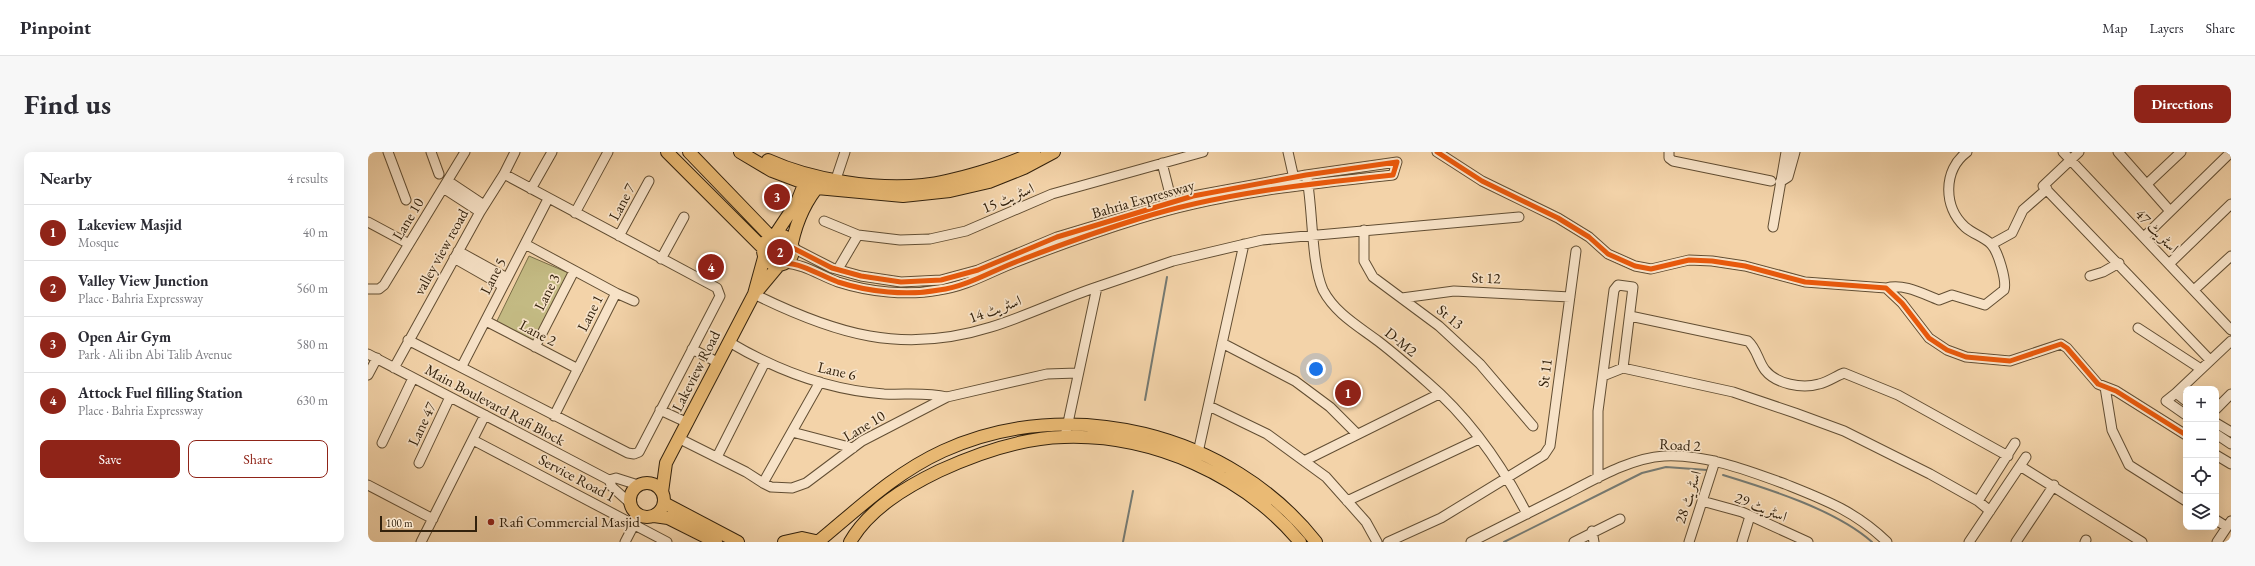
<!DOCTYPE html>
<meta charset="utf-8">
<style>
:root{--surface:#fff;--page:#f7f7f7;--text:#2b2b33;--muted:#7c7c81;--line:#e1e1e2;--accent:#8f2418}
body{margin:0;font-family:"EB Garamond",Amiri,serif;background:var(--page);color:var(--text)}
.controls{position:absolute;right:12px;bottom:12px;display:grid;overflow:hidden;border-radius:8px;box-shadow:0 4px 16px #0002}
.controls button{width:36px;height:36px;display:grid;place-items:center;padding:0;border:0;border-bottom:1px solid var(--line);background:var(--surface);color:var(--text);font:20px sans-serif}
.scale{position:absolute;left:12px;bottom:10px;width:97px;box-sizing:border-box;padding-left:4px;border:2px solid #32210c;border-top:0;font-size:11px;line-height:14px;white-space:nowrap;color:#32210c;-webkit-text-stroke:3px #f7e2c7;paint-order:stroke}
.you{position:absolute;left:948px;top:217px;width:14px;height:14px;margin:-10px;border:3px solid #fff;border-radius:50%;background:#1a73e8;box-shadow:0 0 0 6px #1a73e833}
.badge{display:grid;place-items:center;width:26px;height:26px;border-radius:50%;background:var(--accent);color:#fff;font-size:13px;font-weight:700}
.pin{position:absolute;translate:-50% -50%;border:2px solid #fff;box-shadow:0 1px 4px #0006}
.list{margin:0;padding:0;list-style:none}
h2{display:flex;justify-content:space-between;align-items:center;height:52px;margin:0;padding:0 16px;font-size:17px}
h2 small{font-size:13px;font-weight:400;color:var(--muted)}
.list li{display:grid;grid-template-columns:26px 1fr auto;gap:12px;align-items:center;box-sizing:border-box;height:56px;padding:0 16px;border-top:1px solid var(--line)}
.list b{display:block;font-size:15px;white-space:nowrap}
.list p{margin:0;font-size:13px;white-space:nowrap;color:var(--muted)}
.list em{font-size:13px;font-style:normal;color:var(--muted)}
.actions{display:flex;gap:8px;padding:12px 16px}
.actions a{flex:1;padding:9px 0;border:1px solid var(--accent);border-radius:8px;text-align:center;font-size:14px;color:var(--accent)}
.actions .main{background:var(--accent);color:#fff}
.icon{flex:none;width:22px;height:22px;fill:none;stroke:currentColor;stroke-width:2;stroke-linecap:round;stroke-linejoin:round}
.map{position:relative;flex:none;width:1863px;height:390px;overflow:hidden;border-radius:8px}
header{display:flex;align-items:center;gap:24px;box-sizing:border-box;height:56px;padding:0 20px;background:var(--surface);border-bottom:1px solid var(--line)}
header strong{font-size:19px}
nav{display:flex;gap:22px;margin-inline-start:auto;font-size:14px}
.intro{display:flex;align-items:center;justify-content:space-between;box-sizing:border-box;height:96px;padding:0 24px}
h1{margin:0;font-size:28px}
.button{padding:10px 18px;border-radius:8px;background:var(--accent);color:#fff;font-size:14px;font-weight:700}
main{display:flex;gap:24px;padding:0 24px}
aside{flex:1;background:var(--surface);border-radius:8px;box-shadow:0 4px 16px #0002}
.map>svg:first-child{display:block}
.green{fill:#c3ba83;stroke:#7a6e48}
.lines{fill:none;stroke-linecap:round;stroke-linejoin:round}
.stream{stroke:#757971;stroke-width:2}
.minor-casing{stroke:#624e33;stroke-width:11}
.major-casing{stroke:#32210c;stroke-width:14}
.minor{stroke:#f7e2c7;stroke-width:9}
.major{stroke:#eaba74;stroke-width:12}
.cycleway-casing{stroke:#f7e2c7;stroke-width:8}
.cycleway{stroke:#e8590c;stroke-width:5}
.poi-dot{fill:#8f2418;stroke:#f7e2c7;stroke-width:1.5}
.labels{text-anchor:middle;stroke-width:3.5;stroke-linejoin:round;paint-order:stroke}
.street-label{font-size:15px;fill:#32210c;stroke:#f7e2c7}
.poi-label{font-size:15px;fill:#32210c;stroke:#f7e2c7;text-anchor:start}
</style>
<header>
<strong>Pinpoint</strong>
<nav><a>Map</a><a>Layers</a><a>Share</a></nav>
</header>
<div class="intro"><h1>Find us</h1><a class="button">Directions</a></div>
<main>
<aside>
<h2>Nearby<small>4 results</small></h2>
<ul class="list">
<li><span class="badge">1</span><div><b>Lakeview Masjid</b><p>Mosque</p></div><em>40 m</em></li>
<li><span class="badge">2</span><div><b>Valley View Junction</b><p>Place · Bahria Expressway</p></div><em>560 m</em></li>
<li><span class="badge">3</span><div><b>Open Air Gym</b><p>Park · Ali ibn Abi Talib Avenue</p></div><em>580 m</em></li>
<li><span class="badge">4</span><div><b>Attock Fuel filling Station</b><p>Place · Bahria Expressway</p></div><em>630 m</em></li>
</ul>
<div class="actions"><a class="main">Save</a><a>Share</a></div>
</aside>
<div class="map">
<svg width="1863" height="390" viewBox="0 0 1863 390">
<rect width="100%" height="100%" fill="#f3d3a9"/>
<filter id="stains"><feTurbulence type="fractalNoise" baseFrequency=".005" numOctaves="4"/><feColorMatrix values="0 0 0 0 .2 0 0 0 0 .09 0 0 0 0 .02 0 0 0 .5 -.17"/></filter>
<radialGradient id="worn" r=".72"><stop offset=".6" stop-color="#630" stop-opacity="0"/><stop offset="1" stop-color="#630" stop-opacity=".3"/></radialGradient>
<path class="green" d="M161,104l42,18 -38,71 -38,-20z"/>
<g class="lines">
<path class="stream" d="M777,248l22,-123
M1355,323c46,14 113,35 149,67
M755,390l10,-51
M1136,390l138,-69 24,-6 41,3"/>
<defs>
<path id="minor" d="M20,0l18,48
M63,0l8,22
M920,0l7,31
M1069,0l45,29 76,37 31,19 19,17 27,12 16,3 38,-9 23,1 33,5 60,16 81,6 16,15 27,35 18,12 19,7 44,4 51,-17 6,4 31,36 18,7 70,44
M1301,0v6l4,3 98,20
M1695,0l168,178
M1711,0l-36,34 167,174
M1750,0l52,59
M794,11l10,39
M468,27l9,-27
M939,27c6,31 4,84 16,111 12,23 35,36 55,51 17,13 33,27 49,41 42,36 75,83 100,132
M80,29l36,24
M1412,30l8,-5 7,-25
M1779,32l34,-32
M75,36l37,24
M163,37l21,-37
M207,61l33,-61
M456,69l34,14 42,5 30,-1 36,-8 86,-37 151,-42
M0,70l41,22
M1405,75l13,-75
M996,78v31l9,16 66,49 41,38 53,62
M251,84l30,-55
M1776,85l87,-85
M157,92l91,49 -62,123
M1624,92l20,-11 11,-23 24,-21
M90,99l49,27
M86,106l49,28
M293,107l23,-42
M417,111c19,1 36,13 53,19 31,10 69,14 101,8 30,-4 54,-20 82,-30 39,-15 78,-29 117,-41 82,-26 170,-35 255,-44l4,-13 -91,13 -113,21 -136,41 -79,33 -37,10 -40,2 -40,-6 -29,-8 -39,-20
M1801,112l62,-60
M470,117l20,-34
M1722,124l13,-4 16,-9
M729,135l76,-26 89,-21 257,-23
M1518,136c18,-5 37,6 53,12l13,-5 33,10 19,-15c3,-9 -6,-39 -13,-46 -7,-7 -18,-10 -26,-17 -22,-20 -22,-57 2,-75
M0,137h11l5,-4 81,-133
M1826,138l37,-34
M248,141l18,8
M386,142c81,40 148,61 237,33 36,-11 70,-28 106,-40l-31,145
M1034,146l52,-7 116,6
M1262,164l118,25c9,8 10,20 17,29 11,14 37,19 54,14 9,-2 17,-8 25,-11l54,22 110,61
M118,169l92,48
M1770,176l63,41
M40,188l220,113 6,1 5,-2 81,-156 -3,-8 -213,-114
M361,190c47,28 99,48 155,52 21,1 41,-2 63,3
M854,191l73,38 35,26 27,27
M167,195l39,-76
M324,197l27,14
M0,202l241,126
M94,214l86,-167
M26,216l86,-156 24,-38 11,-22
M0,223l9,-17
M1235,224l20,-8 110,24 62,21 49,18 86,43 48,27 12,10
M1737,235l7,43 17,35 57,36
M1808,241l55,-52
M1818,249l-10,-8 -10,8 20,14
M841,254l58,28 59,43 40,45 11,20
M1848,257l15,-15
M292,258l28,13
M1848,271l15,9
M424,280l61,16
M1848,282l15,10
M312,287l66,33 17,11 8,4 21,1 14,-5 56,-42 85,-44 100,-23 30,-1
M105,288l194,102
M14,291l31,-65
M1848,303l15,9
M349,305l48,-95
M829,305l47,-213
M936,309l135,-67
M51,311l31,-66
M1652,314l122,76
M1230,326v-67l16,-121 4,-5 15,2 -10,81
M241,328l3,7 18,16
M241,328l7,-2 22,7
M395,331l57,-101
M0,333l65,34
M979,349l132,-62
M1334,349l40,11 66,30
M1610,349l37,-58
M1848,368l11,7
M1224,379l2,11
M53,390l64,-127
M257,390l14,-27
M1020,390l53,-24 103,-63 6,-9 26,-195
M1103,390c32,-16 65,-33 97,-49 29,-15 63,-35 96,-37 41,-2 83,14 121,28 40,16 70,27 102,58
M1206,390l46,-23
M1321,390l26,-81
M1374,390l8,-26
M1601,390l57,-85
M1648,390l38,-57
M1717,390l1,-2
M1849,390l14,-21"/>
<path id="major" d="M299,0l97,97
M321,0l82,85
M372,0l32,19 45,17 86,8 47,-5 39,-9 35,-14 30,-16
M400,8c44,20 108,30 155,25 29,-3 86,-20 111,-33
M407,83l22,-33 10,-25
M395 98a15 15 0 1 1 30 0a15 15 0 1 1-30 0Z
M424,91c5,-23 13,-42 29,-60
M391,137l20,-24
M262 348a17 17 0 1 1 34 0a17 17 0 1 1-34 0Z
M294,340l4,-29 88,-169 11,-40
M296,351l74,39
M286,364l14,2 48,24
M451,389c40,-33 76,-68 124,-90 126,-58 287,-18 373,91
M416,390l18,-4 18,4
M482,390c19,-33 56,-55 89,-71 39,-18 82,-33 125,-34 88,-3 180,38 236,105"/>
</defs>
<use href="#minor" class="minor-casing"/>
<use href="#major" class="major-casing"/>
<use href="#minor" class="minor"/>
<use href="#major" class="major"/>
<defs>
<path id="cycleway" d="M1069,0l45,29 76,37 31,19 19,17 27,12 16,3 38,-9 23,1 33,5 60,16 81,6 16,15 27,35 18,12 19,7 44,4 51,-17 6,4 31,36 18,7 70,44
M417,111c19,1 36,13 53,19 31,10 69,14 101,8 30,-4 54,-20 82,-30 39,-15 78,-29 117,-41 82,-26 170,-35 255,-44l4,-13 -91,13 -113,21 -136,41 -79,33 -37,10 -40,2 -40,-6 -29,-8 -39,-20"/>
</defs>
<use href="#cycleway" class="cycleway-casing"/>
<use href="#cycleway" class="cycleway"/>
</g>
<circle class="poi-dot" cx="123" cy="370" r="4"/>
<g class="labels">
<g class="street-label">
<text transform="translate(640 46) rotate(-23)" y="5">اسٹریٹ 15</text>
<text transform="translate(775 47) rotate(-16)" y="5">Bahria Expressway</text>
<text transform="translate(254 50) rotate(-62)" y="5">Lane 7</text>
<text transform="translate(40 67) rotate(-59)" y="5">Lane 10</text>
<text transform="translate(1789 79) rotate(46)" y="5">اسٹریٹ 47</text>
<text transform="translate(73 100) rotate(-61)" y="5">valley view reoad</text>
<text transform="translate(125 124) rotate(-63)" y="5">Lane 5</text>
<text transform="translate(1118 126) rotate(2)" y="5">St 12</text>
<text transform="translate(179 140) rotate(-63)" y="5">Lane 3</text>
<text transform="translate(627 157) rotate(-20)" y="5">اسٹریٹ 14</text>
<text transform="translate(222 161) rotate(-63)" y="5">Lane 1</text>
<text transform="translate(1082 165) rotate(40)" y="5">St 13</text>
<text transform="translate(170 181) rotate(28)" y="5">Lane 2</text>
<text transform="translate(1033 190) rotate(39)" y="5">D-M2</text>
<text transform="translate(328 219) rotate(-63)" y="5">Lakeview Road</text>
<text transform="translate(469 219) rotate(13)" y="5">Lane 6</text>
<text transform="translate(1177 221) rotate(-82)" y="5">St 11</text>
<text transform="translate(127 253) rotate(28)" y="5">Main Boulevard Rafi Block</text>
<text transform="translate(54 272) rotate(-65)" y="5">Lane 47</text>
<text transform="translate(496 274) rotate(-31)" y="5">Lane 10</text>
<text transform="translate(1312 293) rotate(3)" y="5">Road 2</text>
<text transform="translate(209 326) rotate(28)" y="5">Service Road 1</text>
<text transform="translate(1320 345) rotate(-72)" y="5">اسٹریٹ 28</text>
<text transform="translate(1393 355) rotate(22)" y="5">اسٹریٹ 29</text>
</g>
<g class="poi-label">
<text x="131" y="375">Rafi Commercial Masjid</text>
</g>
</g>
<rect width="100%" height="100%" filter="url(#stains)"/>
<rect width="100%" height="100%" fill="url(#worn)"/>
</svg>
<div class="controls">
<button>+</button>
<button>−</button>
<button><svg class="icon" aria-label="locate" viewBox="0 0 24 24"><circle cx="12" cy="12" r="6"/><path d="M12 2v4M12 18v4M2 12h4M18 12h4"/></svg></button>
<button><svg class="icon" aria-label="layers" viewBox="0 0 24 24"><path d="M12 4l9 5-9 5-9-5zM3 14l9 5 9-5"/></svg></button>
</div>
<div class="scale">100 m</div>
<div class="you"></div>
<div class="pin badge" style="left:980px;top:241px">1</div>
<div class="pin badge" style="left:412px;top:100px">2</div>
<div class="pin badge" style="left:409px;top:45px">3</div>
<div class="pin badge" style="left:343px;top:115px">4</div>
</div>
</main>
